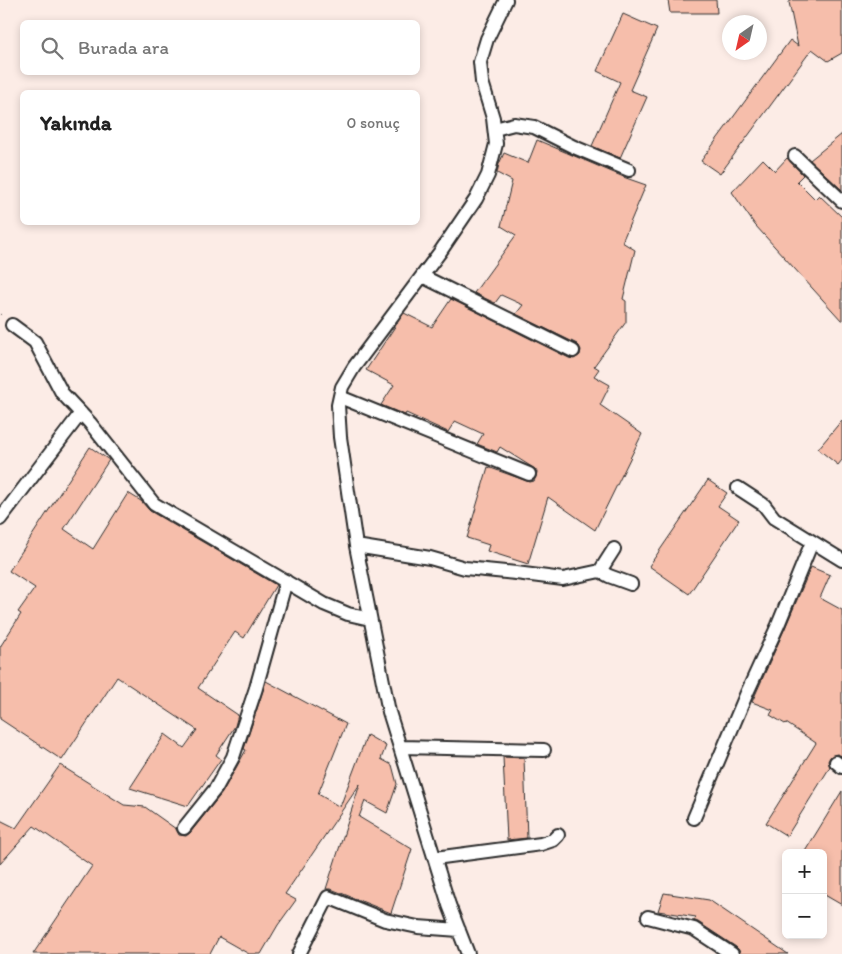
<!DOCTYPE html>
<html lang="tr">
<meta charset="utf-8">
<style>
:root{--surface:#fff;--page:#f2f2f2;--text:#222;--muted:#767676;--line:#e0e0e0}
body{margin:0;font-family:Itim,sans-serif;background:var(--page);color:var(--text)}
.controls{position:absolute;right:15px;bottom:15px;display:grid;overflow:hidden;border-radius:8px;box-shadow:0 2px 8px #0003}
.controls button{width:45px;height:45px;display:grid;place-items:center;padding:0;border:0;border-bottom:1px solid var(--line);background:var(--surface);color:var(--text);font:25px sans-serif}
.compass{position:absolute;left:722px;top:15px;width:45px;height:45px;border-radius:50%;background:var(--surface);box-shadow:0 2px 8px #0003;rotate:214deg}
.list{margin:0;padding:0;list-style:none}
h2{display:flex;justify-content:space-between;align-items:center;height:65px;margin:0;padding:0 20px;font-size:21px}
h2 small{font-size:16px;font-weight:400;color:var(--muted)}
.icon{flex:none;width:28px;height:28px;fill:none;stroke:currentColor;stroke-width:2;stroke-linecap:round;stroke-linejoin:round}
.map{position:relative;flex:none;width:842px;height:954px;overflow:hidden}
.search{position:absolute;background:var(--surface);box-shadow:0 2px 8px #0003;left:20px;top:20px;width:400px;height:55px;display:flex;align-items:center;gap:12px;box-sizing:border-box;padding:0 18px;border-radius:8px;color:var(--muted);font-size:19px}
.panel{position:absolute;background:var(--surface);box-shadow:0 2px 8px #0003;left:20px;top:90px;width:400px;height:135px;border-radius:8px}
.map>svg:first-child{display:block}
.building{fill:#f6beab;stroke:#2b2b2b}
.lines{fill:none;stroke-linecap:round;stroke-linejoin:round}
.minor-casing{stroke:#2b2b2b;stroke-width:16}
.path{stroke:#2b2b2b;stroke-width:1;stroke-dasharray:1 4;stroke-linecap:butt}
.minor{stroke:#fff;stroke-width:12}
</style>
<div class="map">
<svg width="842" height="954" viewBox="0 0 842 954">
<rect width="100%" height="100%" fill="#fcece6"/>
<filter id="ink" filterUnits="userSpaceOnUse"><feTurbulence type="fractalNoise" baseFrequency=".02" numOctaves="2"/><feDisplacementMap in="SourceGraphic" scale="10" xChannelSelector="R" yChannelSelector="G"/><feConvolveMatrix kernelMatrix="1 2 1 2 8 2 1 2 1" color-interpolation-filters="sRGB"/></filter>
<g filter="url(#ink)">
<path class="building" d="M668,0h48l1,13h-47z
M793,0h49v53l-14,8 -16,-12 -92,125 -19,-13 89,-121 8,6 -9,-44z
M623,14l34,15 -27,61 17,7 -27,61 -28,-12 28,-64 -23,-11z
M842,134v56l-32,-30z
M537,140l89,38 20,7 -24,57 13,8 -12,49 3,2v21l-32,44 5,3 -5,7 16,9 -10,20 42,29 -47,96 -47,-33 -20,67 -41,-13 2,-6 -22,-7 21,-71 42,15 4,-1 2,-4 1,-5 -2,-3 -35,-22 -3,5 -20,-8 6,-10 -28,-13 -7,11 -42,-19 -1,2 -24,-10 13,-20 -28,-15 38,-57 28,14 19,-28 118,59 5,1 6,-4 1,-5 -2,-4 -2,-2 -61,-30 7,-9 -22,-10 -6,8 -21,-10 42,-58 -15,-9 11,-45 -15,-8 2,-9 5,-11 24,10z
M787,158l16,17 -6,6 18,18 4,-4 23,22v104l-87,-96 -23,-33 31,-33 12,12z
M842,420v40l-4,5 -20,-16z
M90,447l19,13 -45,69 29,20 35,-56 13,8 9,10 126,74 -32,53 -9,-6 -37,56 40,27 -3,11 -19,29 5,4 -33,47 -58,-18 35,-54 19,14 13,-18 -80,-53 -55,83 -62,-41v-72l21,-33 -3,-2 17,-24 -26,-17z
M708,480l19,13 -9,13 21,14 -50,74 -40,-28z
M811,567l19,8 -10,23 22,12v146l-5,-2 -4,1 -3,2 -2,4 2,6 -43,69 -21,-13 50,-80 -30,-20 -1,1 -15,-9 3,-5 -21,-8 33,-74z
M266,681l80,43 -28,70 22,13 27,-72 19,11 -5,13 11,6 5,19 -10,29 -22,-12 -6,16 53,32 -21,64 -60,-24h-5l34,-105 -75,110 11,6 -18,25 -17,29h-12l-30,-17 -9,17h-177l59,-88 -58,-40 -34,38v-44l16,8 44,-63 64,40 21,2 31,22 3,6 7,1 4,-3 32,-40 24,-43 -2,-1z
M503,757l21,1 3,80 -20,2z
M842,791v114l-19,-11v-41h-19z
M664,893l45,7 79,54h-48l-1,-4 -3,-3 -38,-25 -5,-2 3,-3 -38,-6z"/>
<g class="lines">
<defs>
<path id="minor" d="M495,129l19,-5 20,3 40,20 55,23
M795,156l47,45
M422,276l151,75
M12,325l23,17 27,51 28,30 64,81 170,100 24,10 22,5
M340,397l189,77
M738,488l26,17 10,13 68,42
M0,519l81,-106
M356,546l74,12 35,10 51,5 47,6 37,-8 14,-22
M600,571l9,5 22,8
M400,747l144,3
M836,762l6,5
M694,818l52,-123 32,-70 34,-83
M184,828l32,-40 17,-31 23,-69 30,-107
M435,858l106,-14 12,-4 5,-5
M648,917l46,12 38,25
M299,954l29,-57 57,23 33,7 41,3
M468,954l-19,-49 -60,-193 -33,-166 -16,-109 -2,-32 4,-18 12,-20 86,-115 36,-53 12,-24 8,-31 -3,-26 -11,-36 -2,-20 7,-23 19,-39"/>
</defs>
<use href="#minor" class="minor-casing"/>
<path class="path" d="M0,314l4,3"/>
<use href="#minor" class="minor"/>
</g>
</g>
</svg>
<div class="controls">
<button>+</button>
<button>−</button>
</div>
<svg class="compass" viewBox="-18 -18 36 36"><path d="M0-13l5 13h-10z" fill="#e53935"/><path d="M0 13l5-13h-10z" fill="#767676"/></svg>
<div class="search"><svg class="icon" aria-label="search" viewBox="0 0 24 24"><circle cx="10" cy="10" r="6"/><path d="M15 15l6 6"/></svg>Burada ara</div>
<section class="panel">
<h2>Yakında<small>0 sonuç</small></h2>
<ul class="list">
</ul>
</section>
</div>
